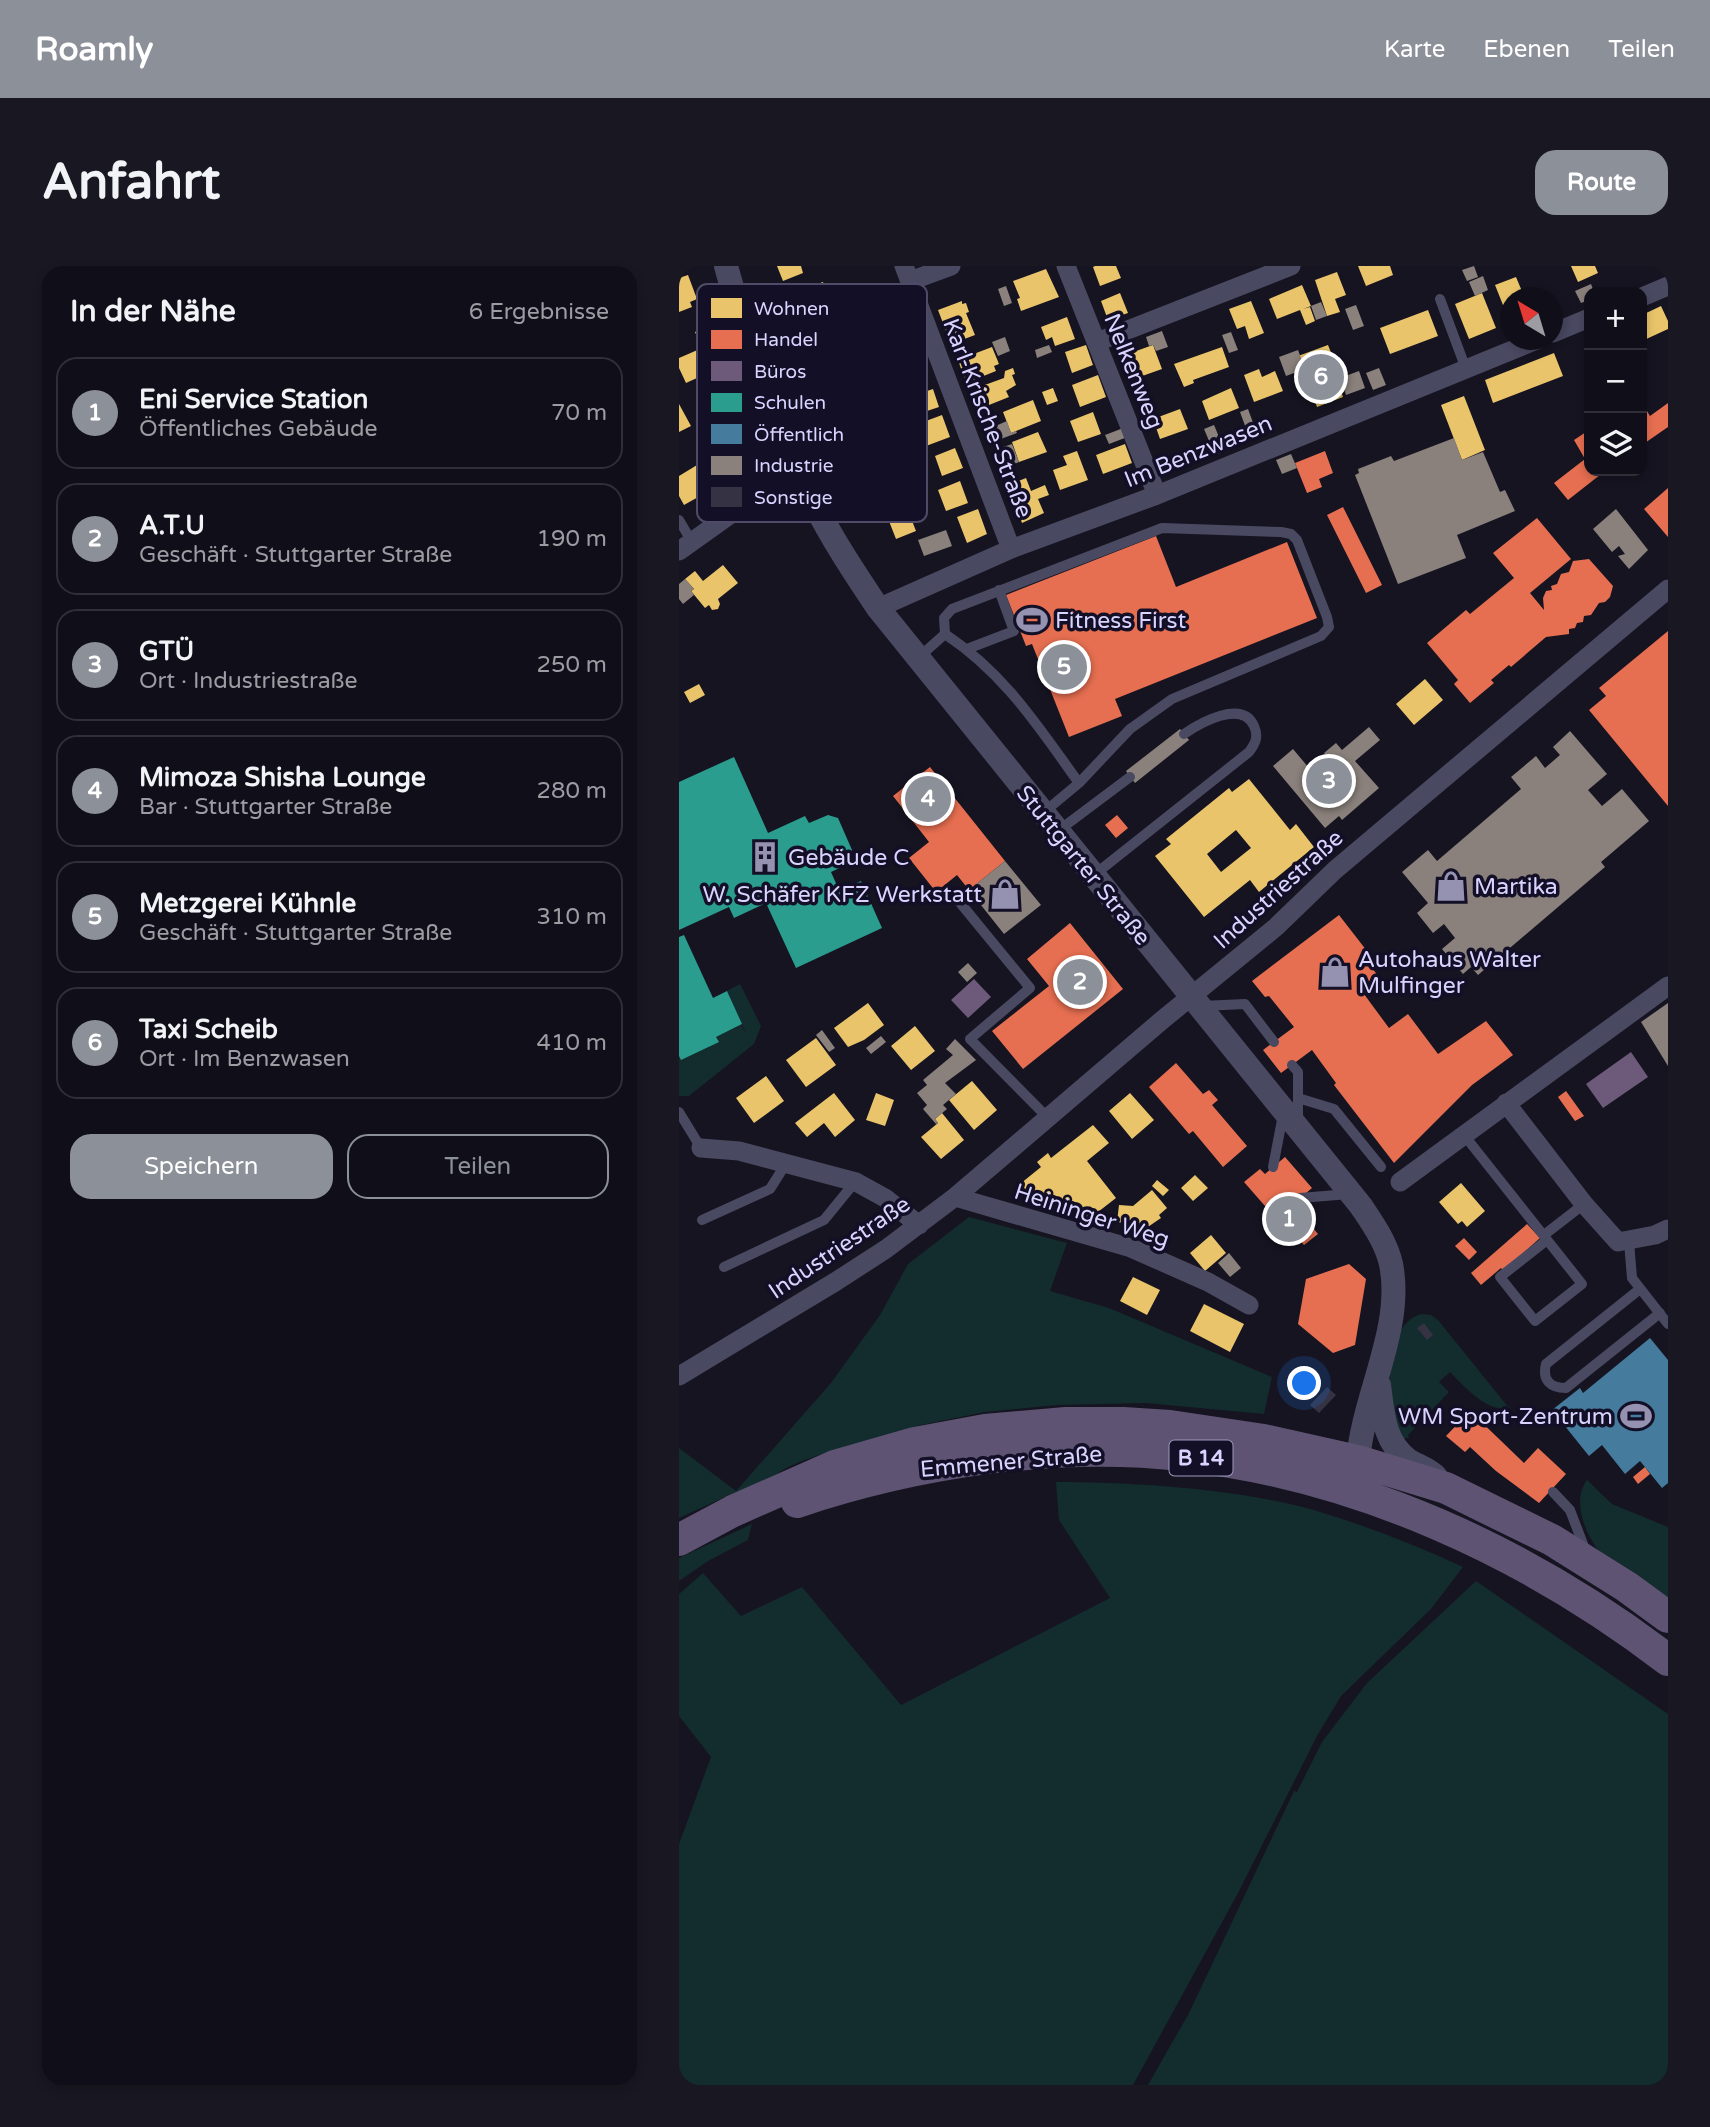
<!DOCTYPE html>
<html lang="de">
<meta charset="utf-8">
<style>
:root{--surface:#100f19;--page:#191822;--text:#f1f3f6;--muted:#9c9ca2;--line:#302f38;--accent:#8c9099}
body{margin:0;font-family:"Varela Round",sans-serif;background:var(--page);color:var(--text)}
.controls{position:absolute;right:21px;top:21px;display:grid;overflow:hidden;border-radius:14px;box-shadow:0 4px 10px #0003}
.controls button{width:63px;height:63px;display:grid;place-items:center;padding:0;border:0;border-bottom:2px solid var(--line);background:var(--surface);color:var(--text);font:35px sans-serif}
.compass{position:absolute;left:821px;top:21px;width:63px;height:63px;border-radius:50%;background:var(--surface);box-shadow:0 4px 10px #0003;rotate:322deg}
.you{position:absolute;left:626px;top:1118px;width:24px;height:24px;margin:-18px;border:5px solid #fff;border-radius:50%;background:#1a73e8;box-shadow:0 0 0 10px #1a73e833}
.badge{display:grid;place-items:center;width:46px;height:46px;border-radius:50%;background:var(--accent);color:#fff;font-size:23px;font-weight:700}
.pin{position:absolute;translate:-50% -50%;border:4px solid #fff;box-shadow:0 2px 7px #0006}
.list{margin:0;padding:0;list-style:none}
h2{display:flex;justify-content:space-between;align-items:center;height:91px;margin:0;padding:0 28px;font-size:30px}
h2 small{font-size:23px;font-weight:400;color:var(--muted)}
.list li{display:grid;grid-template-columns:46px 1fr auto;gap:21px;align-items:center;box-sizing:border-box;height:112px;margin:0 14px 14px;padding:0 14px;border:2px solid var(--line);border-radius:21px}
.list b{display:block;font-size:26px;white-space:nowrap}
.list p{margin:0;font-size:23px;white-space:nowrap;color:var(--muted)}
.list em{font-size:23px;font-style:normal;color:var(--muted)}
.actions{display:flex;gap:14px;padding:21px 28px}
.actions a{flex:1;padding:16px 0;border:2px solid var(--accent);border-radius:21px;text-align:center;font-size:24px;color:var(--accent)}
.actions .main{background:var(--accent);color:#fff}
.icon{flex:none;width:38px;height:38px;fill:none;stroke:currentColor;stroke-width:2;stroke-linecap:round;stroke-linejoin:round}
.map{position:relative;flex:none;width:989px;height:1819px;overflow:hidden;border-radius:21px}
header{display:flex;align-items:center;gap:42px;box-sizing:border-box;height:98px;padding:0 35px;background:var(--accent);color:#fff}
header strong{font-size:33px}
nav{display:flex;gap:38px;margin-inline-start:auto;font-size:24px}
.intro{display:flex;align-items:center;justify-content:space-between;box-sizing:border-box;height:168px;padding:0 42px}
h1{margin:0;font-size:49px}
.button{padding:18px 32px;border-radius:21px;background:var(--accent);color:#fff;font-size:24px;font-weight:700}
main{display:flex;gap:42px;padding:0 42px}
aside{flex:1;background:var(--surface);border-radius:21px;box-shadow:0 4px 10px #0003}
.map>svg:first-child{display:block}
.green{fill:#132c2d}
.homes{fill:#e9c46a;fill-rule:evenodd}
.shops{fill:#e76f51}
.offices{fill:#6d597a}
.schools{fill:#2a9d8f}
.public{fill:#457b9d}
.industry{fill:#8a817c}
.building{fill:#343243}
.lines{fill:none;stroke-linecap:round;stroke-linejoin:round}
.service{stroke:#4a4962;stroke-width:10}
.minor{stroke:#4a4962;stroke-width:19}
.tertiary{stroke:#4a4962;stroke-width:24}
.primary{stroke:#5e5373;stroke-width:32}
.labels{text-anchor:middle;stroke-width:7;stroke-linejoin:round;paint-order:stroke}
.shield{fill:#130f26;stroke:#9e99be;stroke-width:2}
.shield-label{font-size:21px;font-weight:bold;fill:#d9d4ff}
.street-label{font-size:23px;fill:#d9d4ff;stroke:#130f26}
.poi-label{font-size:23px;fill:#d9d4ff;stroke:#130f26;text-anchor:start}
.key{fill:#130f26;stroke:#4e4a67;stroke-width:2}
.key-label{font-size:19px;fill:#d9d4ff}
</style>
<header>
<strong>Roamly</strong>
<nav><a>Karte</a><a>Ebenen</a><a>Teilen</a></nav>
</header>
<div class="intro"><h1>Anfahrt</h1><a class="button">Route</a></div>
<main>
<aside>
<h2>In der Nähe<small>6 Ergebnisse</small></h2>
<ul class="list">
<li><span class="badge">1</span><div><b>Eni Service Station</b><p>Öffentliches Gebäude</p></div><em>70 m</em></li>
<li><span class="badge">2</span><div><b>A.T.U</b><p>Geschäft · Stuttgarter Straße</p></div><em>190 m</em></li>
<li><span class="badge">3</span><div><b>GTÜ</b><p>Ort · Industriestraße</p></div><em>250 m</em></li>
<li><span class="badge">4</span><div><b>Mimoza Shisha Lounge</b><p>Bar · Stuttgarter Straße</p></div><em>280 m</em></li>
<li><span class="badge">5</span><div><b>Metzgerei Kühnle</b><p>Geschäft · Stuttgarter Straße</p></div><em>310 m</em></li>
<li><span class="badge">6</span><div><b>Taxi Scheib</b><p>Ort · Im Benzwasen</p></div><em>410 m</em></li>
</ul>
<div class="actions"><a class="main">Speichern</a><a>Teilen</a></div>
</aside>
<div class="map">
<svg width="989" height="1819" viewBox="0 0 989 1819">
<rect width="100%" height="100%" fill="#161421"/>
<path class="green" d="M61,718l21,42 -7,18 -65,52h-10v-40l39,-15 -2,-4 25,-12 5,9 -19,-43z
M290,951l98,26 -17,48 59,17 163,69 -8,37 -118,-11 -89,2 -72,7 -69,14 -34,15 -48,9 -32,11 -16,7 -43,28 -7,-4 -57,26v-70l57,43 95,-108 49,-68 28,-51z
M743,1048l9,1 7,5 71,88c-22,5 -45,-22 -59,-36l-11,10 10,10 -41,43 1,3h-7c-17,-28 -21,-115 20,-124z
M908,1214l25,24 56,23v78l-27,-28 -43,-27c-14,-19 -26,-50 -11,-70z
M377,1216c80,0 185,7 261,29 50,15 99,34 146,56l-32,42 -90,87 -24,40 -79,157 -105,192h-454v-241l32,-87 -32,-41v-122l24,-21 38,43 61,-29 99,118 209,-107 -51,-78z
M73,1258l-4,16 -40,21 -29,20v-23z
M797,1315l192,133v371h-520l41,-72 105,-222 3,1 25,-50 45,-59z"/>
<path class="homes" d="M98,0h24l2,7 -20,8z
M416,0h21l5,12 -21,8 -7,-19z
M679,0h32l3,9 -27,11z
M892,0h24l3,7 -20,9z
M367,3l13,28 -38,14 -4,-12 3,-1 -7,-17z
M658,6l9,23 -11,4 5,13 -13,4 -12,-36z
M9,9l9,24 -7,3 2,5 -13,5v-34z
M837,11l8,19 -13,2v4l-8,3 -8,-20z
M144,16l9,25 -34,13 -10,-25z
M623,19l9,21 -8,3 7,-2 5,14 -9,4 -6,-15 -23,9 -8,-20z
M441,27l8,20 -20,7 -7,-19z
M803,27l14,35 -27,11 -14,-35z
M283,35v3l4,-1 3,9 -3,1 9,22 -24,9 -13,-34z
M572,35l13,32 -15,6 -4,-13 -8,3 -8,-20z
M982,40l7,15v8l-26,12v-26z
M749,44l10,26 -48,18 -10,-26z
M388,51l8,22 -20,7 -3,-9 -6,3 -5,-13z
M28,60l4,10 -12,5 -4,-9z
M30,79l10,23 -33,15 -7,-15v-10z
M407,79l7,20 -21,8 -7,-21z
M474,79l9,24 -31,11 -9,-24z
M649,79l12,30 -8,4 4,10 4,-1 3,9 -26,10 -19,-51z
M313,81l7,17 -5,2 2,5 -30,12 -8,-23z
M543,81l7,20 -36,13 1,3 -10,4 -10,-23z
M875,87l9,23 -70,27 -8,-23z
M334,102l2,6 -3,1 4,10 -10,6 3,6 -20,8 -7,-19 22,-8 1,-7z
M580,103l3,8 13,-6 8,20 -29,11 -10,-27z
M419,109l8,22 -26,10 -8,-22z
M374,122l5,13 -11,4 -5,-13z
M552,122l8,20 -30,12 -7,-19z
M254,123l6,18 -21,7 -6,-18z
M785,130l21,54 -23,10 -21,-55z
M354,134l8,21 -30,12 -8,-21z
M0,138l12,22 -12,6z
M501,143l8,20 -28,10 -7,-20z
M414,146l8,22 -23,8 -8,-21z
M263,149l8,22 -32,12 -8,-22z
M359,166l9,20 -28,10 -7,-20z
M446,178l7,19 -29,11 -7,-19z
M276,182l8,20 -21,8 -7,-20z
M398,185l11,29 -28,10 -7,-20 14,-5 -4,-9z
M23,196l14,25 -32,18 -5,-9v-20z
M347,212l5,13 14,-6 4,10 -11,4 6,14 -22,10 -14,-38z
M281,215l8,22 -22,8 -8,-21z
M228,242l9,23 -20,8 -9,-23z
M299,243l9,25 -20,9 -10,-26z
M44,299l15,18 -20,16 2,5 -2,5 -6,1 -3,-5 -4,3 -14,-17 3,-2 -9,-10 10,-8 8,10z
M746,413l18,21 -29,25 -18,-21z
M20,418l6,11 -15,8 -6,-11z
M570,513l41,51 6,-6 18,23 -55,45 -9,-12 -46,37 -49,-61 16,-12 -5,-5 63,-51 3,4zM557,564l15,18 -30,24 -14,-18z
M189,737l16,22 -20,15 -16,7 -14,-19z
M236,760l20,25 -24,19 -20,-24z
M137,772l20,27 -30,22 -20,-27z
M87,810l18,25 -30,22 -18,-25z
M293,815l25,29 -23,20 -25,-30z
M155,827l21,27 -20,17 -11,-14 -17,14 -12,-14z
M197,827l18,7 -9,26 -19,-6z
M451,827l24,27 -22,19 -23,-28z
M263,847l22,27 -23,19 -20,-22 17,-14 -3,-4z
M414,859l16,18 -22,18 29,37 -31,24 -17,-19 -8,7 -15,-15 -8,6 -17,-17 21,-17 -4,-5 11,-9 3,5z
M516,909l13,13 -15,13 -12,-13z
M478,914l12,10 -6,6 -11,-10z
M782,917l24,28 -18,16 -5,-6 -4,3 -19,-22z
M473,924l15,18 -8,7 2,3 -22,15 -7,-9 -15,-2 2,-17 14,1z
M532,969l15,18 -21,18 -15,-18z
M454,1011l27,13 -13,25 -27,-14z
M525,1038l40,20 -14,28 -40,-21z"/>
<path class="shops" d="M963,137l8,13 18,-13v24l-26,18z
M910,164v41h16l-37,29 -14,-17 31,-24 -11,-19z
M646,185l8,22 -14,6 3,8 -15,6 -12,-30z
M989,222v49l-24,-28z
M664,241l39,78 -16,8 -39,-78z
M858,252l34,41 -41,34 14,17 -1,-12 3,-7 6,-1 -1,-4 6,-2 4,-10 8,-2 4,-11 16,-2 24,27 -3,11 -5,5 -6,1 -8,12 -7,1 -1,6 -6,1 -2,5 -6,1v5l-23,3 -35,30 -2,-2 -18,15 3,3 -24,20 -16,-19 4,-4 -31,-37 39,-33 4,4 44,-36 -21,-25z
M477,270l20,51 111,-45 30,76 -202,81 7,17 -53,21 -37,-93 -6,2 -20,-51z
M989,365v175l-79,-96 17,-14 -7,-8z
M251,501l75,94 -36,29 -12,-15 -21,17 -27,-34 20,-16 -36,-46z
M438,549l11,13 -12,10 -11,-13z
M660,649l35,45 -4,5 8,11 -17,14 28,38 19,-14 30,40 48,-33 27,34 -41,30 -78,78 -60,-78 2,-2 -24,-33 -31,23 -18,-23 31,-23 -25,-31 -4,1 -13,-16z
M391,657l53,66 -100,80 -31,-38 57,-45 -22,-27z
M497,797l27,31 6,-4 9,10 -6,5 35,41 -24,21 -30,-36 -4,3 -40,-47z
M887,825l18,25 -9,5 -17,-24z
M606,891l27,31 -20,17 4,2 22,27 -14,11 -24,-25 -2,1 -34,-39 16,-13 5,5z
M848,958l13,14 -37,33 -2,-3 -20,17 -10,-12z
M785,972l13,14 -8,8 -14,-14z
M670,998l17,15 -11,66 -22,8 -35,-29 8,-45z
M791,1145l54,52 14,-15 28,26 -27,29 -43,-32 -26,-24 -5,5 -19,-16z
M966,1201l5,7 -12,10 -5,-7z"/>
<path class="offices" d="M295,713l17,18 -23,21 -17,-18z
M952,786l17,25 -45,31 -17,-24z"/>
<path class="schools" d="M55,491l34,76 37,-17 4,7 19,-8 10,3 14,32 -4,14 -17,8 8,18 22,-9 21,47 -86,40 -30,-65 -32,15 -5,-11 -50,23v-148z
M5,669l29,63 14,-7 15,33 -26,13 3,5 -38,18 -2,-4v-119z"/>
<path class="public" d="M971,1072l18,22v123l-6,5 -22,-27 -15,13 -23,-29 -13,11 -37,-46 28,-22 3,5z"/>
<path class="industry" d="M795,0l4,11 -11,4 -5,-11z
M804,10l5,14 -13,6 -6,-14z
M912,18l3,8h-5v8l-8,3 -6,-12z
M327,20l6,17 -8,3 -6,-17z
M642,36l6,14 -11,4 -5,-14z
M677,39l8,21 -11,4 -8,-21z
M483,65l6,16 -12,4 -3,-6 -4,1 -3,-9z
M552,66l7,18 -9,3 -7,-18z
M326,71l5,14 -12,5 -6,-14z
M370,79l3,7 -15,6 -2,-8z
M619,84l7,19 -19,7 -7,-19z
M700,102l7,17 -13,5 -7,-17z
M680,105l6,17 -19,7 -6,-17z
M569,143l7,19 -8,3 -7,-19z
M328,155l4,12 5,-2 1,2 -19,7 -5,-13z
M535,159l11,26 -10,4 -11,-26z
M447,161l4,9 -21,8 -4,-9z
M775,172l8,22 21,-8 17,40 5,-2 10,21 -58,24 9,23 -68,26 -43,-109 4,-2 -1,-4 33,-13 3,5z
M333,178l7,18 -15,6 -7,-19z
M612,188l6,14 -15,6 -6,-14z
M937,243l32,41 -19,19 -11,-13 7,-2 -6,-8 -7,6 -19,-23z
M267,264l6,16 -28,10 -6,-16z
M6,313l9,10 -3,2 3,4 -11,9 -4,-5v-15z
M690,461l11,13 -25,21 24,27 -37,32 -3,-4 -14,12 -52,-62 20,-17 21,25 16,-14 -6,-7 12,-10 6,7z
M501,463l9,11 -54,43 -9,-12z
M891,465l37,43 -19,16 14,16 20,-17 27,32 -48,41 4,5 -127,108 -7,-8 -8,7 -21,-25 13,-11 -11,-14 -11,9 -16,-20 11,-10 -26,-31 26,-22 9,11 84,-72 -10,-12 25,-21 9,12 15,-13 -7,-8z
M326,595l36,44 -37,29 -35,-44z
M289,697l9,10 -10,9 -9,-10z
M989,737v63l-27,-44z
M143,764l13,18 -6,4 -13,-17z
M202,770l5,6 -15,12 -5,-6z
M276,773l21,21 -31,23 11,11 -13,11 4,4 -12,10 3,4 -2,1 -13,-15 4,-4 -10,-12 10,-8 -4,-5 30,-25 -7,-6z
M550,987l12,15 -11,9 -12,-14z"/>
<path class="building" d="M745,1057l9,12 -6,5 -10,-12z
M648,1121l9,8 -17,18 -9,-8z"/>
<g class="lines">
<path class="service" d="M31,29l21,-8
M761,33l26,70
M0,254l13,22
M266,368l-1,-16 8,-9 210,-81 119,4 10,2 6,6 30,77 2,10 -8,9 -149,63 -42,30 -51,54 -36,30
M266,368c60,40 92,91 134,149
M288,383l47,-18 -15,-41
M239,392l27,-24
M379,565l72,-54
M415,609l155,-123c6,-8 10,-15 5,-26 -12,-27 -54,-3 -70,8
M278,633l73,89 -60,51 78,79
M523,740l43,-2 29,38
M613,799l6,7v48
M619,832l36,11 47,58
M0,846l22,36
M785,869l118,149 -47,37 -35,-44 47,-37
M594,901l10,-52
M621,932l49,-4
M23,954l68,-31 17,-27
M865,969l40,-31
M950,976l3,36 36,46
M45,1001l100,-47 31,-38
M961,1023l-94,75c-4,16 4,24 20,24l94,-75
M874,1226l17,18 16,42"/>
<path class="minor" d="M225,0l107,283
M387,0l91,229
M231,15l41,-15
M963,31l26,-11
M874,67l36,-15
M418,76l194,-76
M0,285l101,-72 15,-14
M199,342l133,-59 146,-54 380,-155
M827,837l78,101 34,38 37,-7 13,-6
M22,882l38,3 117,31 29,16 34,27
M721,916l268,-196
M276,931l176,51 77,34 41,23
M0,1110l156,-94 51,-33 69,-52 206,-176 115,-94 59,-57 333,-281"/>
<path class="tertiary" d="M47,0c22,80 47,158 85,231 19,39 43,75 67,111l483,598c12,18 25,36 30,58 13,64 -28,132 -33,197
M700,1119c4,28 4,56 29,75 9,6 21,9 28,17"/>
<path class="primary" d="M118,1236c120,-40 257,-61 385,-47 177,20 345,97 486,205
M0,1274l54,-29 102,-45 80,-23 70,-13 81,-7h57l47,3 94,14 94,21 88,27 106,52 75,47 41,30"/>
</g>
<defs>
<symbol id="stadium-bare" viewBox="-9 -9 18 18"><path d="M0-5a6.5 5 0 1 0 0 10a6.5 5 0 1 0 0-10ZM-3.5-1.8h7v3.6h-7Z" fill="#9591b1" stroke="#130f26" stroke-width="2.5" paint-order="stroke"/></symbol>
<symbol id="building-bare" viewBox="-9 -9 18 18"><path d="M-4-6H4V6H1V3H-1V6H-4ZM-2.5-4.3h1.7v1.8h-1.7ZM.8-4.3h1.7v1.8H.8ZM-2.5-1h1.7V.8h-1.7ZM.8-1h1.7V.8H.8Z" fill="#9591b1" stroke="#130f26" stroke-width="2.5" paint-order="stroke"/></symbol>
<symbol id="shop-bare" viewBox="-9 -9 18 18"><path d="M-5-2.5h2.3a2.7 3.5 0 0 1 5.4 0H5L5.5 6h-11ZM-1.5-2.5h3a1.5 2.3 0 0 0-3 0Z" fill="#9591b1" stroke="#130f26" stroke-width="2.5" paint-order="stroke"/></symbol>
</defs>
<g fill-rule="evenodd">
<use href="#stadium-bare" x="331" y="332" width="44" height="44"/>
<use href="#building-bare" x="64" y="569" width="44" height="44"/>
<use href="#shop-bare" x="750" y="598" width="44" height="44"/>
<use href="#shop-bare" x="304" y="606" width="44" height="44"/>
<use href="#shop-bare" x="634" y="684" width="44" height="44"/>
<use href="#stadium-bare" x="935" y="1128" width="44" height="44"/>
</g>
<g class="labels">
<rect class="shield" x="490.5" y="1174.5" width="63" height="35" rx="5"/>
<g class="shield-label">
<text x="522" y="1199">B 14</text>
</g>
<g class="street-label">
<text transform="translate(455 105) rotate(68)" y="8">Nelkenweg</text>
<text transform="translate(309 152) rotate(69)" y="8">Karl-Krische-Straße</text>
<text transform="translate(519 185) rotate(-22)" y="8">Im Benzwasen</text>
<text transform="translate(405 599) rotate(51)" y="8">Stuttgarter Straße</text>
<text transform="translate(599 623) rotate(-42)" y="8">Industriestraße</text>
<text transform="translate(413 949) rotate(18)" y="8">Heininger Weg</text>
<text transform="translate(160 981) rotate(-34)" y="8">Industriestraße</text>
<text transform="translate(332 1195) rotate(-5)" y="8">Emmener Straße</text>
</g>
<g class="poi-label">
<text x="376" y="362">Fitness First</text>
<text x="109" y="599">Gebäude C</text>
<text x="795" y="628">Martika</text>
<text x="303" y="636" text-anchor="end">W. Schäfer KFZ Werkstatt</text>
<text x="679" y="701">Autohaus Walter<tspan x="679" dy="26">Mulfinger</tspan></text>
<text x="934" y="1158" text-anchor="end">WM Sport-Zentrum</text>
</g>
</g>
<rect x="18" y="18" width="230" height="238" rx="10" class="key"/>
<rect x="32" y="32" width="31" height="20" fill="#e9c46a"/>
<rect x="32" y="64" width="31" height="19" fill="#e76f51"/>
<rect x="32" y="95" width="31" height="20" fill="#6d597a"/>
<rect x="32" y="127" width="31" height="19" fill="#2a9d8f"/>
<rect x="32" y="158" width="31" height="20" fill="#457b9d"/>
<rect x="32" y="190" width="31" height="19" fill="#8a817c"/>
<rect x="32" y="221" width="31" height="20" fill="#343243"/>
<g class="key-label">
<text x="75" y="49">Wohnen</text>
<text x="75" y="80">Handel</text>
<text x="75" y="112">Büros</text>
<text x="75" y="143">Schulen</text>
<text x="75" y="175">Öffentlich</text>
<text x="75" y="206">Industrie</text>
<text x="75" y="238">Sonstige</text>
</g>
</svg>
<div class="controls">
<button>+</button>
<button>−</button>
<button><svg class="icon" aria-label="layers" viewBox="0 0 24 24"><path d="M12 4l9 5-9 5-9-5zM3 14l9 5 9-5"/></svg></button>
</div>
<svg class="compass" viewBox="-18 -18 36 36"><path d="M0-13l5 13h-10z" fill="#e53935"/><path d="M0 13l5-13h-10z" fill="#9c9ca2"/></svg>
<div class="you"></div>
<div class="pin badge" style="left:610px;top:953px">1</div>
<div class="pin badge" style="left:401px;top:716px">2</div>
<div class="pin badge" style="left:650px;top:515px">3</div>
<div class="pin badge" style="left:249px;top:533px">4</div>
<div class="pin badge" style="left:385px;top:401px">5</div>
<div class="pin badge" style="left:642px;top:111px">6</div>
</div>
</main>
